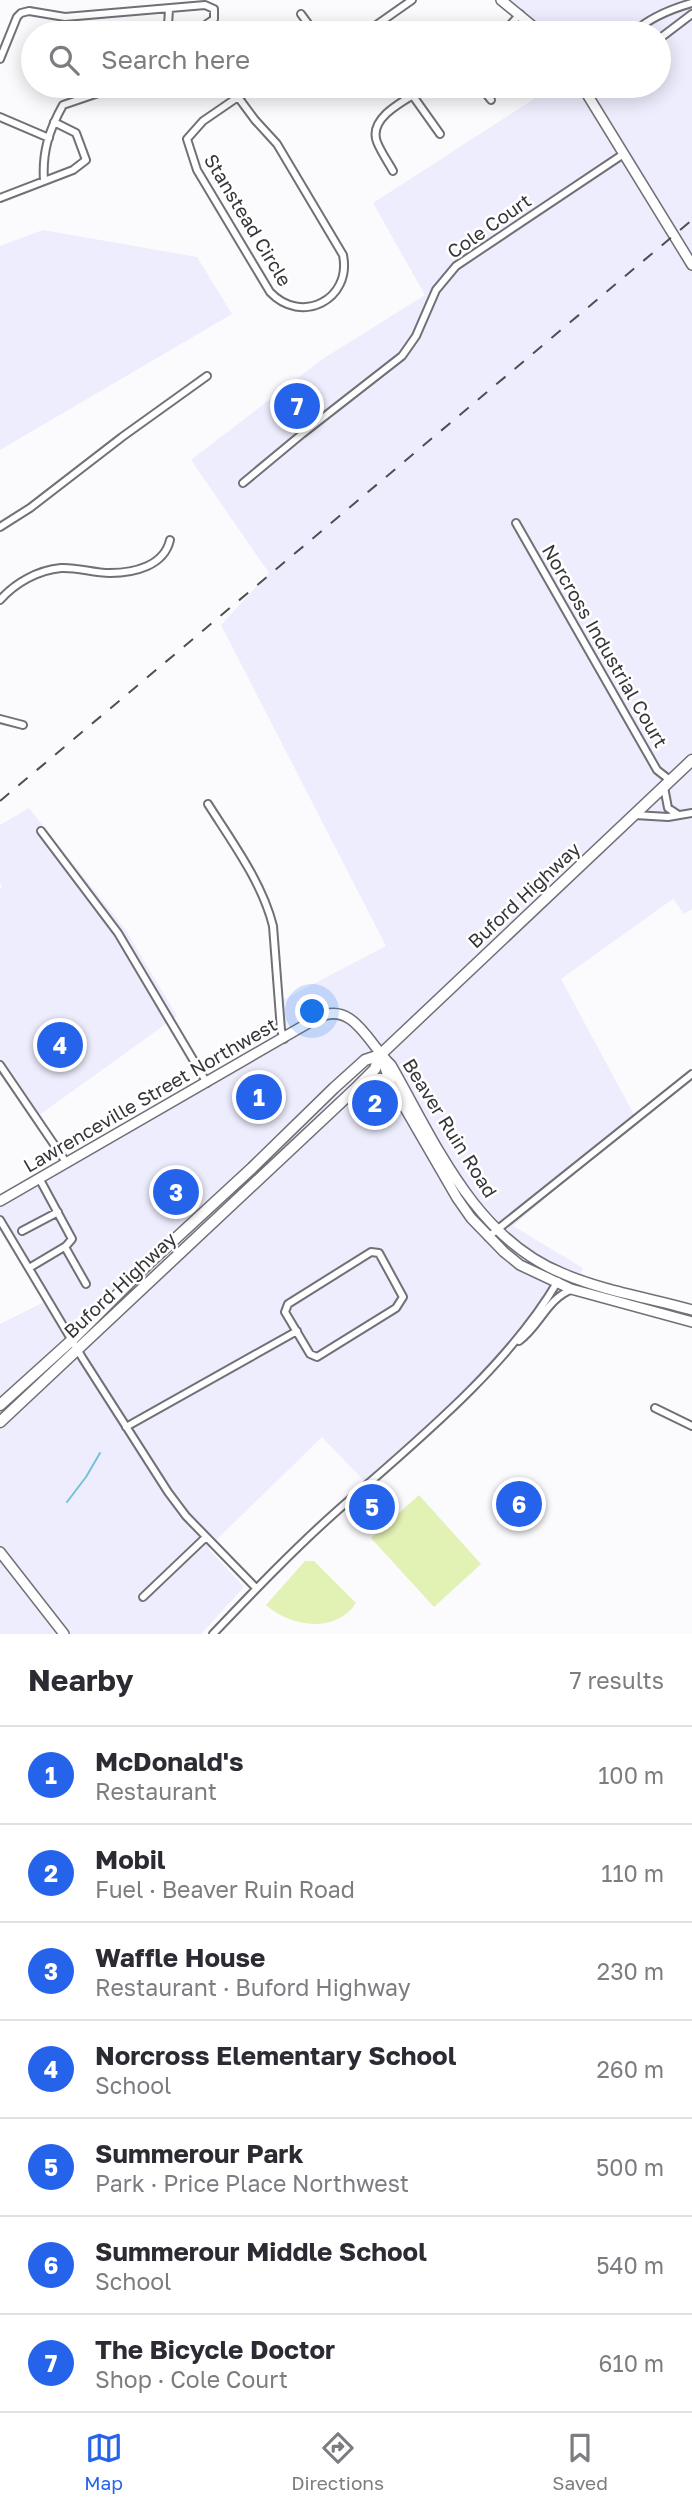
<!DOCTYPE html>
<meta charset="utf-8">
<style>
:root{--surface:#fff;--page:#f7f7f7;--text:#2b2b33;--muted:#7c7c81;--line:#e1e1e2;--accent:#2563eb}
body{margin:0;font-family:"Golos Text",sans-serif;background:var(--page);color:var(--text)}
.you{position:absolute;left:313px;top:1012px;width:24px;height:24px;margin:-18px;border:5px solid #fff;border-radius:50%;background:#1a73e8;box-shadow:0 0 0 10px #1a73e833}
.badge{display:grid;place-items:center;width:46px;height:46px;border-radius:50%;background:var(--accent);color:#fff;font-size:23px;font-weight:700}
.pin{position:absolute;translate:-50% -50%;border:4px solid #fff;box-shadow:0 2px 7px #0006}
.list{margin:0;padding:0;list-style:none}
h2{display:flex;justify-content:space-between;align-items:center;height:91px;margin:0;padding:0 28px;font-size:30px}
h2 small{font-size:23px;font-weight:400;color:var(--muted)}
.list li{display:grid;grid-template-columns:46px 1fr auto;gap:21px;align-items:center;box-sizing:border-box;height:98px;padding:0 28px;border-top:2px solid var(--line)}
.list b{display:block;font-size:26px;white-space:nowrap}
.list p{margin:0;font-size:23px;white-space:nowrap;color:var(--muted)}
.list em{font-size:23px;font-style:normal;color:var(--muted)}
.icon{flex:none;width:38px;height:38px;fill:none;stroke:currentColor;stroke-width:2;stroke-linecap:round;stroke-linejoin:round}
.map{position:relative;flex:none;width:692px;height:1634px;overflow:hidden}
.search{position:absolute;background:var(--surface);box-shadow:0 4px 18px #0003;left:21px;right:21px;top:21px;height:77px;display:flex;align-items:center;gap:18px;box-sizing:border-box;padding:0 24px;border-radius:38px;color:var(--muted);font-size:26px}
.sheet{height:777px;background:var(--surface)}
nav{display:flex;justify-content:space-around;align-items:center;box-sizing:border-box;height:98px;border-top:2px solid var(--line);background:var(--surface);font-size:19px;color:var(--muted)}
nav a{display:grid;justify-items:center;gap:4px}
nav .on{color:var(--accent)}
.map>svg:first-child{display:block}
.built{fill:#ededfd}
.green{fill:#e2f1b4}
.lines{fill:none;stroke-linecap:round;stroke-linejoin:round}
.stream{stroke:#76c1d8;stroke-width:2}
.street-casing{stroke:#707077;stroke-width:10}
.secondary-casing{stroke:#707077;stroke-width:12}
.primary-casing{stroke:#707077;stroke-width:13}
.street{stroke:#fff;stroke-width:6}
.secondary{stroke:#fff;stroke-width:9}
.primary{stroke:#fff;stroke-width:10}
.rail{stroke:#4e4e51;stroke-width:2;stroke-dasharray:12 12;stroke-linecap:butt}
.labels{text-anchor:middle;stroke-width:5;stroke-linejoin:round;paint-order:stroke}
.street-label{font-size:19px;fill:#363639;stroke:#fff}
</style>
<div class="map">
<svg width="692" height="1634" viewBox="0 0 692 1634">
<rect width="100%" height="100%" fill="#fbfbfe"/>
<path class="built" d="M509,0h183v909l-8,5 -11,-15 -112,80 78,145 -58,43 -68,59 70,42 -9,18 -68,69 -138,130 -46,-48 -114,111 36,39 -43,47h-201v-310l52,-26 -52,-77v-19l143,-90 91,-44 52,-30 -9,-35 109,-57 -165,-321 48,-52 -78,-113 130,-100 104,-65 -52,-92 181,-117h105v-53h-110z
M43,230l154,27 35,57 -232,136v-204z
M29,808l96,121 52,87 -139,100 -38,-55v-172l2,-2 -2,-4v-58z"/>
<path class="green" d="M376,1488l16,17 -23,21 -16,-17z
M419,1495l62,69 -47,43 -63,-69z
M305,1561h9l42,42c-20,31 -66,24 -90,2z"/>
<g class="lines">
<path class="stream" d="M67,1502l19,-25 14,-24"/>
<defs>
<path id="street" d="M169,9l-1,17 2,7
M301,14l14,19
M365,33l47,-33
M503,33l17,-19
M633,33c16,-15 38,-24 59,-30
M659,39l33,-25
M0,59l17,-42 4,-4 8,-2 36,6 140,-12 9,4v10l-20,14
M480,86l11,14
M413,96l27,38
M238,97l17,23 22,24 66,111c9,45 -42,70 -73,37l-73,-122 -10,-31 16,-18z
M238,97l19,-11
M589,97l13,-11
M0,117l49,21
M393,171c-5,-9 -12,-19 -16,-29 -10,-26 33,-44 51,-56
M44,181c-2,-29 5,-51 19,-76l56,-19
M0,198l73,-28 13,-10 -10,-27 -22,-11
M243,483l59,-49 100,-78 14,-20 20,-46 20,-24 166,-111
M516,523l141,247 14,11
M0,527l30,-19 92,-71 85,-61
M0,600c15,-17 38,-30 61,-32 16,-1 32,5 49,5 24,0 54,-7 60,-33
M0,719l23,6
M664,787l4,21 9,6
M208,804c24,38 54,78 65,122l8,104 3,9
M635,815l33,2 24,-4
M41,831l77,102 89,150
M0,1065l66,97
M0,1220l83,139 85,133 18,24 70,72
M22,1231l36,-19
M488,1237l204,-163
M65,1247l21,37
M371,1252l8,1 24,44 -7,11 -79,49 -7,-3 -25,-42 3,-8z
M29,1268l37,-22 6,-7 -33,-61
M519,1341c21,-15 28,-43 54,-52
M655,1408l37,18
M126,1427l171,-96
M143,1597l63,-60
M213,1634c40,-42 81,-85 125,-124 75,-66 169,-142 220,-229"/>
<path id="secondary" d="M501,0l40,33
M582,86l110,179
M381,1057l10,27 66,114 14,20 33,34 16,13 51,24 121,33
M362,1085c8,-6 20,-10 28,-2
M0,1201l317,-183c36,-19 52,27 74,47 44,77 84,174 173,209 40,17 86,24 128,36
M0,1552l64,82"/>
<path id="primary" d="M0,1405l72,-65 77,-77 103,-95 82,-80 31,-28 15,-5
M0,1422l354,-332 21,-21 5,-14 312,-295"/>
</defs>
<use href="#street" class="street-casing"/>
<use href="#secondary" class="secondary-casing"/>
<use href="#primary" class="primary-casing"/>
<use href="#street" class="street"/>
<use href="#secondary" class="secondary"/>
<use href="#primary" class="primary"/>
<path class="rail" d="M0,801l692,-581"/>
</g>
<g class="labels">
<g class="street-label">
<text transform="translate(248 220) rotate(59)" y="7">Stanstead Circle</text>
<text transform="translate(489 226) rotate(-35)" y="7">Cole Court</text>
<text transform="translate(605 646) rotate(60)" y="7">Norcross Industrial Court</text>
<text transform="translate(524 895) rotate(-43)" y="7">Buford Highway</text>
<text transform="translate(150 1095) rotate(-30)" y="7">Lawrenceville Street Northwest</text>
<text transform="translate(450 1128) rotate(58)" y="7">Beaver Ruin Road</text>
<text transform="translate(120 1285) rotate(-43)" y="7">Buford Highway</text>
</g>
</g>
</svg>
<div class="you"></div>
<div class="pin badge" style="left:259px;top:1097px">1</div>
<div class="pin badge" style="left:375px;top:1103px">2</div>
<div class="pin badge" style="left:176px;top:1192px">3</div>
<div class="pin badge" style="left:60px;top:1045px">4</div>
<div class="pin badge" style="left:372px;top:1507px">5</div>
<div class="pin badge" style="left:519px;top:1504px">6</div>
<div class="pin badge" style="left:297px;top:406px">7</div>
<div class="search"><svg class="icon" aria-label="search" viewBox="0 0 24 24"><circle cx="10" cy="10" r="6"/><path d="M15 15l6 6"/></svg>Search here</div>
</div>
<section class="sheet">
<h2>Nearby<small>7 results</small></h2>
<ul class="list">
<li><span class="badge">1</span><div><b>McDonald's</b><p>Restaurant</p></div><em>100 m</em></li>
<li><span class="badge">2</span><div><b>Mobil</b><p>Fuel · Beaver Ruin Road</p></div><em>110 m</em></li>
<li><span class="badge">3</span><div><b>Waffle House</b><p>Restaurant · Buford Highway</p></div><em>230 m</em></li>
<li><span class="badge">4</span><div><b>Norcross Elementary School</b><p>School</p></div><em>260 m</em></li>
<li><span class="badge">5</span><div><b>Summerour Park</b><p>Park · Price Place Northwest</p></div><em>500 m</em></li>
<li><span class="badge">6</span><div><b>Summerour Middle School</b><p>School</p></div><em>540 m</em></li>
<li><span class="badge">7</span><div><b>The Bicycle Doctor</b><p>Shop · Cole Court</p></div><em>610 m</em></li>
</ul>
</section>
<nav>
<a class="on"><svg class="icon" aria-label="map" viewBox="0 0 24 24"><path d="M3 6l6-2 6 2 6-2v14l-6 2-6-2-6 2zM9 4v14M15 6v14"/></svg>Map</a>
<a><svg class="icon" aria-label="directions" viewBox="0 0 24 24"><path d="M12 3l9 9-9 9-9-9zM9 14v-3h6M13 9l2 2-2 2"/></svg>Directions</a>
<a><svg class="icon" aria-label="saved" viewBox="0 0 24 24"><path d="M7 4h10v16l-5-4-5 4z"/></svg>Saved</a>
</nav>
